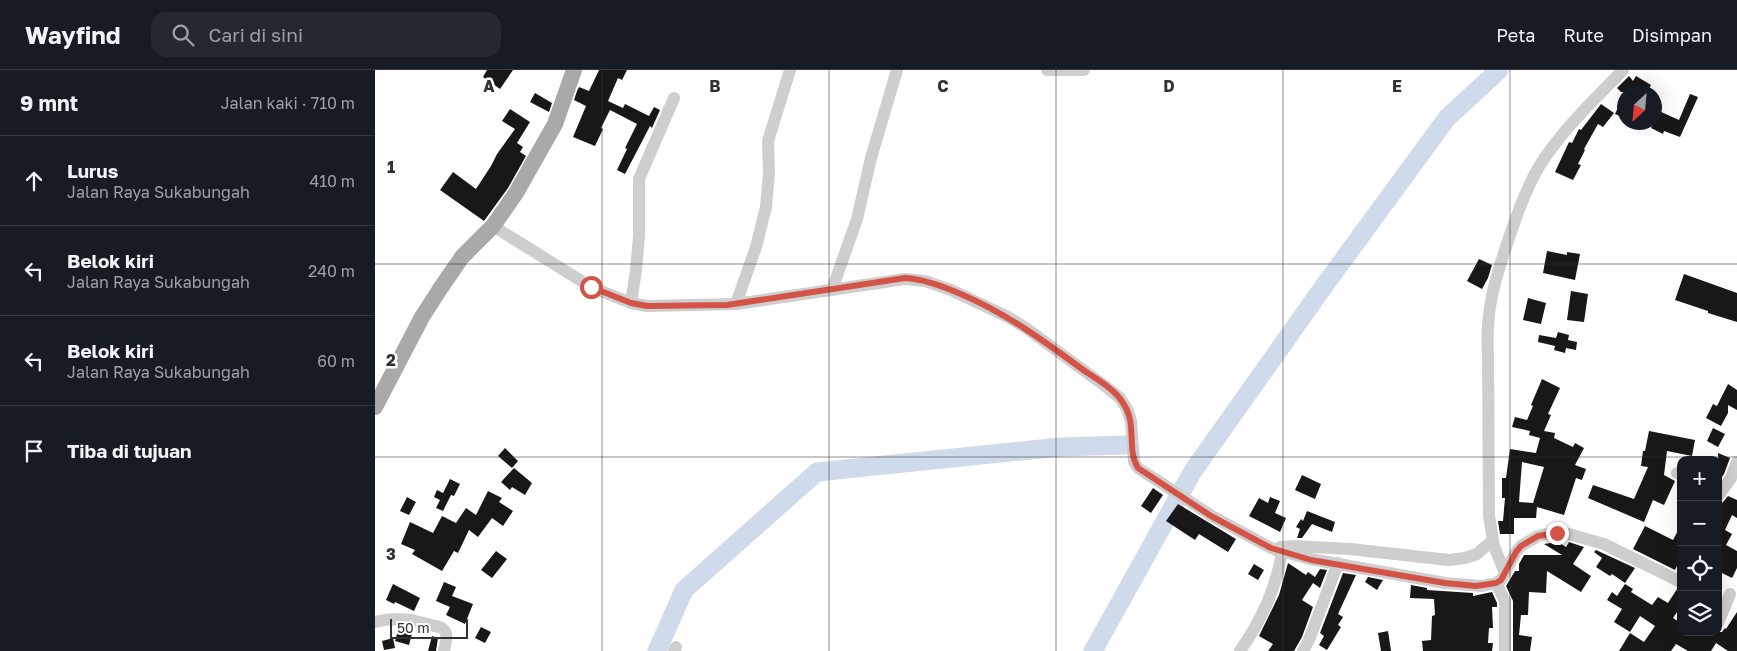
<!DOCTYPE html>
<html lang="id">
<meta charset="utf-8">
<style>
:root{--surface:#171b24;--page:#242831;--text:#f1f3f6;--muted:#9ea1a6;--line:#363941}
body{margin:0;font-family:"Golos Text",sans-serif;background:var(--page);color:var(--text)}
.controls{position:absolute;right:15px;bottom:15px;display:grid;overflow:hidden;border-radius:10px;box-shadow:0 5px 20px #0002}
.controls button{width:45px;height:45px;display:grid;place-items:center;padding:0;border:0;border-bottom:1px solid var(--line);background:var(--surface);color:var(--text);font:25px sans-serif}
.compass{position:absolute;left:1242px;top:15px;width:45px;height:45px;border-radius:50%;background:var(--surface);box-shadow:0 5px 20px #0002;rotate:206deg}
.scale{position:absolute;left:15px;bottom:12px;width:78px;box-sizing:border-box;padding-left:5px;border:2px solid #313131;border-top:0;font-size:14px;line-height:18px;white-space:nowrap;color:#313131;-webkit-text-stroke:4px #fff;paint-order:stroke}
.stop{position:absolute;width:15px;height:15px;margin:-11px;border:4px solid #d45347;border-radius:50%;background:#fff}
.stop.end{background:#d45347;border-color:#fff;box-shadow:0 1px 5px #0008}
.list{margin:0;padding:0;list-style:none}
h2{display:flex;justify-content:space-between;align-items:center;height:65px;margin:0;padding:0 20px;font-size:21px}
h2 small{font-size:16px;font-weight:400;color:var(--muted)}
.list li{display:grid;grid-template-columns:32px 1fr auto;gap:15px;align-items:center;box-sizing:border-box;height:90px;padding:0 20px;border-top:1px solid var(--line)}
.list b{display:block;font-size:19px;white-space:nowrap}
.list p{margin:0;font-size:16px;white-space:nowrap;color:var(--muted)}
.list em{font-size:16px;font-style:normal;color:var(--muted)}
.icon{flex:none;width:28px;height:28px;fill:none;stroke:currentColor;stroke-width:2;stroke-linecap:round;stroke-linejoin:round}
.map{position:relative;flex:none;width:1362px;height:581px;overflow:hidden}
header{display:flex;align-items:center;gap:30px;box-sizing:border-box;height:70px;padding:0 25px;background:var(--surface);border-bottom:1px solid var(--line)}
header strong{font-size:24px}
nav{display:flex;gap:28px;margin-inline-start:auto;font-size:18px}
.search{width:350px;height:45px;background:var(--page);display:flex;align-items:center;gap:12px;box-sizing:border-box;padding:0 18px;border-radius:15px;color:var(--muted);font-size:19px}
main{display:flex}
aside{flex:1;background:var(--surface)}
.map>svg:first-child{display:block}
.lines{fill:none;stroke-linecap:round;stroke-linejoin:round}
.river{stroke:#cfdbea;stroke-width:19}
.building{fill:#181818;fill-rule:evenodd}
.minor{stroke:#cecece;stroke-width:12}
.major{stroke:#a9a9a9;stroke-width:16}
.route{stroke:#d45347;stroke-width:6}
.grid{fill:none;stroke:#313131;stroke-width:1;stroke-opacity:0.55}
.grid-label{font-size:16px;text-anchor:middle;font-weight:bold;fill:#313131;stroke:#fff;stroke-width:5;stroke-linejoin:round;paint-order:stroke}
</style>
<header>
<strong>Wayfind</strong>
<div class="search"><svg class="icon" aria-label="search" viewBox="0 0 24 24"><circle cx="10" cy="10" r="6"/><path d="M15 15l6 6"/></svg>Cari di sini</div>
<nav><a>Peta</a><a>Rute</a><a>Disimpan</a></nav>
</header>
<main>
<aside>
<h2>9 mnt<small>Jalan kaki · 710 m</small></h2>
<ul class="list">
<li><svg class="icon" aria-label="ahead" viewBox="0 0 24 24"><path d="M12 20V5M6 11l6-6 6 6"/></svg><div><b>Lurus</b><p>Jalan Raya Sukabungah</p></div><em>410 m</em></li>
<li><svg class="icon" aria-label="left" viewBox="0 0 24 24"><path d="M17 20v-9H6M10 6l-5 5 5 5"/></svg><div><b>Belok kiri</b><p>Jalan Raya Sukabungah</p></div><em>240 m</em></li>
<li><svg class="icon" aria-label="left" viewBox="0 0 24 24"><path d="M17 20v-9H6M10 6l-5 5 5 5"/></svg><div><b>Belok kiri</b><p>Jalan Raya Sukabungah</p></div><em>60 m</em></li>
<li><svg class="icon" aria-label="arrive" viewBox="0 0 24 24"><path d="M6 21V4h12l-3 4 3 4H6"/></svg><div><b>Tiba di tujuan</b></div></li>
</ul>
</aside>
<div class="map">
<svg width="1362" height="581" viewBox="0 0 1362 581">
<rect width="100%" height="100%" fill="#fff"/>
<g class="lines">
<path class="river" d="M282,581l27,-61 133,-118 243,-25 65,-2
M718,581l100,-180 131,-185 123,-168 52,-48"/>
</g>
<path class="building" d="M112,0h26l-13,19 -17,-12z
M224,0h28l-5,10 -4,-2 -10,23 15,7 2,-4 24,12 5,-9 6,3 -8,18 -2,-2 -25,48 -8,-4 10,-21 -2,-1 12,-24 -27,-14 -9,18 2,1 -8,17 -22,-9 13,-31 -12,-6 3,-9 2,-4 10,4z
M1254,6l4,5 3,-5 15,9 -4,7h-26l-4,-4z
M160,23l17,10 -3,9 -19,-10z
M1250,23v25l-10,-4z
M1315,24l8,3 -18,40 -16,-6 -1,3 -12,-6 8,-17 20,9z
M1226,34l13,9 -11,14 -5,-3 -14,25 1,1 -7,14 3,1 -8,15 -18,-8 14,-30 3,1 7,-14 2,1z
M135,39l20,13 -13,21 6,4 -3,5 6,4 -18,32 -24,33 -44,-31 13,-18 23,17 15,-23 6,-12 18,-25 -13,-8z
M1172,181l20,4v-3l13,2 -5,26 -32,-7z
M1104,189l13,6 -4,13 -6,11 -15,-8z
M1309,204l53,19v29l-29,-9v-2l-33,-11z
M1196,221l17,3 -4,28 -17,-2z
M1153,228l18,5 -5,21 -18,-4z
M1183,262l11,3 -1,5 9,2 -1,8 -10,-2 -1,5 -11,-3 1,-4 -17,-4 1,-7 17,3z
M1167,309l18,9 -12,26 3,1 -7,16 11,2 -1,5 19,9 2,-4 9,5 -9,17 11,4 -4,11 -6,-2 -12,37 -27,-8 -1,11h-22v16h-14l-2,-13h5l2,-23h-3v-20h4l4,-29 26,4 4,-15 -11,-3 1,-4 -18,-4 3,-10 12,3 6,-14 -2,-1zM1147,392l22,5 -11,36 -14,-1z
M1353,314l9,6v20l-9,-5v8l-7,13 -15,-8 7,-14 4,2z
M1338,358l12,6 -7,13 -11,-6z
M1274,361l46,9 -3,16 -25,-5 -3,24 11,6 -11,24 -11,-5 -9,22 -56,-24 5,-13 41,14 14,-32 -7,-1 2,-15h2z
M130,378l13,13 -6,7 -14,-12z
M1343,383l12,5 -6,16 -5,7z
M139,398l18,15 -7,12 -13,-8 -2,3 -9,-8z
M927,405l19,9 -6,15 -20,-9z
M75,409l10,5 -6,12 -3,-1 -8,16 -7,-3 4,-8 -6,-3 3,-7 6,3z
M778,418l10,7 -12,18 -10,-7z
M113,421l14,7 -3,4 14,9 -10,15 -11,-8 -14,19 -9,-7 -11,23 -4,-2 -12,20 -30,-17 3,-4 -14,-6 9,-22 23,11 9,-17 14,7 10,-15 10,7z
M1353,426l9,4v18l-5,-3 -7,15 7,4 -6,11 11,6v17l-5,10 -14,-7v-63z
M32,427l9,5 -7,13 -9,-4z
M895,427l10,4 -5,12 11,5 -6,14 -31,-16 10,-18 9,5z
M803,434l58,35 -8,13 -29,-18 -4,6 -29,-19z
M932,441l28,11 -3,10 -20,-8 -10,14h-5l3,-9 -4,-2 5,-8 2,2z
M1306,455v43l-4,-2 -2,4 -42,-21 12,-23 28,14z
M1183,472l8,5 3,-5 15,5 -11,17 18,12 -10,16 -34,-21 -1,22 -17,-1 -1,23h-7l-2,20 13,2 -2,14h-17v-50l-7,-15 9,-15h4v-7l5,-9h38l-18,-11z
M1221,480l39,18 -10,15 -13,-9 -2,2 -14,-9 6,-9 -8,-6z
M121,481l11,8 -15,19 -11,-8z
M913,493l18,12 2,-3 7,5 5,-8 7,1 -7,18 -7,-5 -11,17 11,7 -11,30 -8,14h-26l5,-7 -14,-8 20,-41z
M879,494l10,6 -6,10 -10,-6z
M968,503l13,2 -18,39 5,3 -5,8 3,2 -14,23 -8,-5 5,-9 -4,-3z
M993,507l15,3 -6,10 -12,-8z
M69,512l12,5 -4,9 21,8 -8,20 -19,-9 4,-8 -14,-6z
M18,514l27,14 -6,13 -19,-9 -1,2 -8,-4z
M1250,514l8,5 -2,3 21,13 6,-8 10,6 9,-14 4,1v16l-8,12 8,5v9h41l3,-4 1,1 11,-17v39h-9l-12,-8 -5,8h-23l-12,-7 -5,7h-52l11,-18 14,9 11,-16 -15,-10 -10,16 -16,-10 8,-13 -15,-9 5,-8 5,4z
M1036,515l16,3v2l46,3v3l19,-4 5,11v4h-5l1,21h-4l-1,15h5l-1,8h-69l-1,-10 9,-1 1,-24 3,-1 -1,-16 -24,-1z
M24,557l14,3 -4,15 -14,-4z
M106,557l10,5 -6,11 -10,-5z
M1013,561l3,20h-10l-3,-18z
M57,566l6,2 -2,13h-8z
M18,568l2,10 -11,2 -2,-9z"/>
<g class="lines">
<path class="minor" d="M672,0h37
M118,156l98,61 40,16 16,3 89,-2 169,-25 20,2 26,9 57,27 18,11 79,58 15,12 7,11 4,12 3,41 4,6 74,48 59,32 39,11 135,24 37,3 14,-3 5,-3 15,-28 5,-6 17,-10 9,-2 18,-1 39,11 77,38
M457,220l25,-71 14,-61 26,-88
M256,233l5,-33 3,-34v-57l35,-81
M361,234l20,-57 10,-40 3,-34 -1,-32 22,-71
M1302,403l4,2
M1343,426l13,-18 6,-16
M902,481l3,-4 14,-1 56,3 99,11 16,-2 12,-4 16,-14
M1130,503l-11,-27 -5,-30 -1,-162c-3,-45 8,-78 22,-119 8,-24 17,-49 30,-70 23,-36 54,-65 83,-95
M1121,513l9,18v50
M0,552c26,-7 42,-1 67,6 8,6 3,15 2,23
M1343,553l12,-29
M299,581l2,-4
M865,581c22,-32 35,-60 42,-98
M928,581l6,-11 29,-77"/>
<path class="major" d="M0,337l47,-90 18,-28 22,-32 31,-31 23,-33 39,-69 19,-54"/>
</g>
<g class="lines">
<path class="route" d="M216,217l40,16 16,3 80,-1 178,-27c20,1 40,9 58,17 44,19 81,46 119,74 14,10 33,20 41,34 15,22 3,46 15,65l73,48 60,32 40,12 134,23 31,3 20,-3 5,-3 15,-28 5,-6 17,-10 19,-3"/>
</g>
<path class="grid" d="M227,0v581M454,0v581M681,0v581M908,0v581M1135,0v581M0,194h1362M0,387h1362"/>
<g class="grid-label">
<text x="114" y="22">A</text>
<text x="340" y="22">B</text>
<text x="568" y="22">C</text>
<text x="794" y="22">D</text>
<text x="1022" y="22">E</text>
<text x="16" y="103">1</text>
<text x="16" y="296">2</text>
<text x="16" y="490">3</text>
</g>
</svg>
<div class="controls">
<button>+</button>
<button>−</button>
<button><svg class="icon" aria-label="locate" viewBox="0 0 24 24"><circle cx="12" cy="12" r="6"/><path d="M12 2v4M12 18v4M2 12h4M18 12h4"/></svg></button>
<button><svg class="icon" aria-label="layers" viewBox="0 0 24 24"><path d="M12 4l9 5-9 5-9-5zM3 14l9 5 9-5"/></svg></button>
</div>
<svg class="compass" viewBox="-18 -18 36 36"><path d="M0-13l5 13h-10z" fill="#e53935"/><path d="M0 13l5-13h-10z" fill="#9ea1a6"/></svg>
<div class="scale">50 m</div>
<div class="stop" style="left:216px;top:217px"></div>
<div class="stop end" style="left:1182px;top:463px"></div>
</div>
</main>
